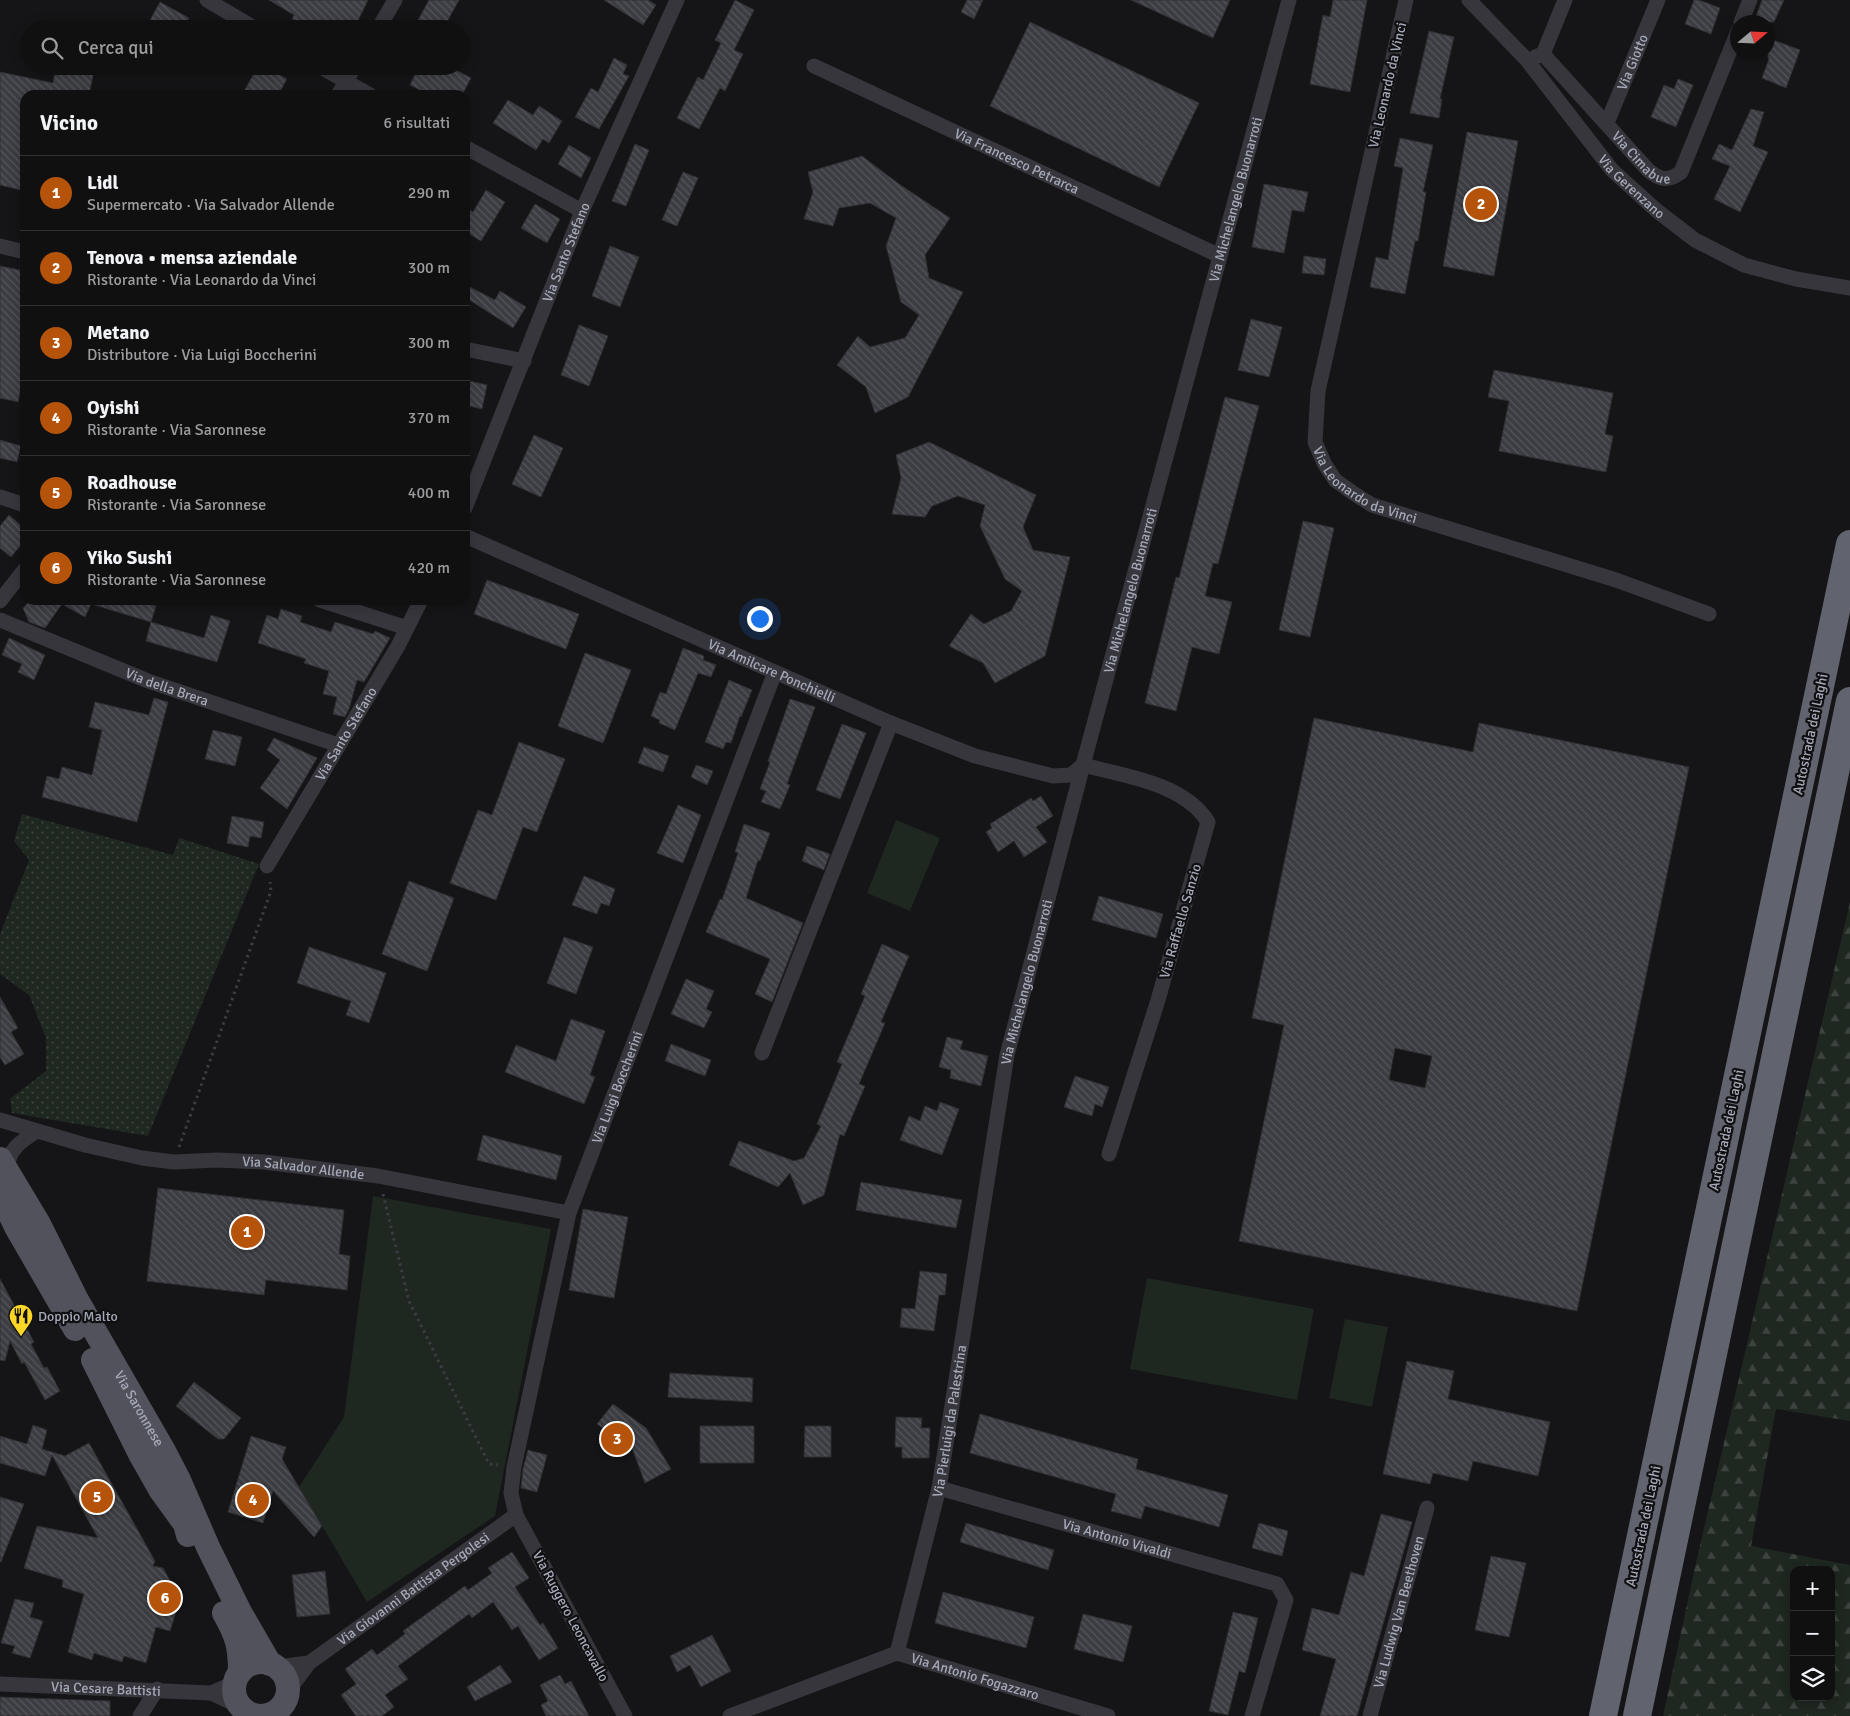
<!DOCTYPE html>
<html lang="it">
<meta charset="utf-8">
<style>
:root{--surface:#101011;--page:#1e1e1f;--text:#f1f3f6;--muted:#9c9d9f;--line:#303031;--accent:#b45309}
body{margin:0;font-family:Signika,sans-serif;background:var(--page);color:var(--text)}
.controls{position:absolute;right:15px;bottom:15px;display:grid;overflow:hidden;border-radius:10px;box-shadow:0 2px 12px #0003}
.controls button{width:45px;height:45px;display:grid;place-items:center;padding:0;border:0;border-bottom:1px solid var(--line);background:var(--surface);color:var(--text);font:25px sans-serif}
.compass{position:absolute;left:1730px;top:15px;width:45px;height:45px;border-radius:50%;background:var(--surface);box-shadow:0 2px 12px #0003;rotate:71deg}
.you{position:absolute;left:759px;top:618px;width:18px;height:18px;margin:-12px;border:4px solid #fff;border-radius:50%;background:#1a73e8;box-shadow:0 0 0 8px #1a73e833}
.badge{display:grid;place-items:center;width:32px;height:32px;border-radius:50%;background:var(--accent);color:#fff;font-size:16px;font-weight:700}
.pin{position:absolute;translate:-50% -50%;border:2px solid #fff;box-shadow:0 1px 5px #0006}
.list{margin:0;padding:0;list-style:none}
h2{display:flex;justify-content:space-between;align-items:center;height:65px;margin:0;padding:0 20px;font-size:21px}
h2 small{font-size:16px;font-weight:400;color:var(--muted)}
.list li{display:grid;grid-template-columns:32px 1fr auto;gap:15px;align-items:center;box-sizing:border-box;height:75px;padding:0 20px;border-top:1px solid var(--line)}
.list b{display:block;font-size:19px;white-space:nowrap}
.list p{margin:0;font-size:16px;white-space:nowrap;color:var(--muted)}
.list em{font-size:16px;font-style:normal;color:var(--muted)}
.icon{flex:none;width:28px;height:28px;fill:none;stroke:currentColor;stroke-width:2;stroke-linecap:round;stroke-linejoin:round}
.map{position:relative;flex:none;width:1850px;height:1716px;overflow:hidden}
.search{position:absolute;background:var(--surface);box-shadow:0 2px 12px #0003;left:20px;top:20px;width:450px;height:55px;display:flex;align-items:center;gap:12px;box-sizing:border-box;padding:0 18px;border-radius:28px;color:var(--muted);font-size:19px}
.panel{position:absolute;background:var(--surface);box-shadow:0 2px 12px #0003;left:20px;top:90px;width:450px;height:515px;border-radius:15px}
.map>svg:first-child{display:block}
.grass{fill:url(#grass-dots)}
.forest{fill:url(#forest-firs);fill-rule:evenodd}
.park{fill:#1f2721}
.building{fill:url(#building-back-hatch);stroke:#2f2f33;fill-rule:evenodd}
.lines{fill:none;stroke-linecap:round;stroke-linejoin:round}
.path{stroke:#3c3d43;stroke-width:3;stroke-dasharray:2.5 4;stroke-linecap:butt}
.minor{stroke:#36363c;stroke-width:15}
.primary{stroke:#51525b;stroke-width:24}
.motorway{stroke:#61636e;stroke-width:28}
.labels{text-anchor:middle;stroke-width:4.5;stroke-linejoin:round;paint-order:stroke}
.street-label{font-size:14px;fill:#a6a9b8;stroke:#101012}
.poi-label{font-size:14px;fill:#a6a9b8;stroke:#101012;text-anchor:start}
</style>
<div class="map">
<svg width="1850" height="1716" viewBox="0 0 1850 1716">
<defs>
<pattern id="grass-dots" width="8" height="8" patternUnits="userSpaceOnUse" patternTransform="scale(1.25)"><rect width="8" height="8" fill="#1f2721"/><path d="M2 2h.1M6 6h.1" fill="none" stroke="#3d443f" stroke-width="1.8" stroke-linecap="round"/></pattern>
<pattern id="forest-firs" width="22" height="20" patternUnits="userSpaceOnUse" patternTransform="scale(1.25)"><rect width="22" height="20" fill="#1f2721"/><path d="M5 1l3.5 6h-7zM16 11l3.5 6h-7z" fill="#3d443f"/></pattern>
<pattern id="building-back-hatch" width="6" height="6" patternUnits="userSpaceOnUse" patternTransform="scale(1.25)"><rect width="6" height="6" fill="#3c3d42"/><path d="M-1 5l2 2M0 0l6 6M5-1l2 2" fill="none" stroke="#55565b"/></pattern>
</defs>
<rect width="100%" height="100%" fill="#151517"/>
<path class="grass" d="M22,814l151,41 6,-17 80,26 -111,272 -136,-23 -2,-14 36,-28v-33l-17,-43 -29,-21v-40l29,-74 -15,-19z"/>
<path class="forest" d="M1850,902v519l-74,-12 -25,137 99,19v151h-187l32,-149zM1794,1570h37v127h-37z"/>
<path class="park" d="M896,820l44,18 -30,73 -43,-18z
M373,1196l178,33 -56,287 -128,86 -68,-115 45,-70z
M1147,1278l167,31 -17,91 -167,-31z
M1345,1319l43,8 -16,80 -43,-9z"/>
<path class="building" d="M269,0h99l-14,29h-45l-17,-10 2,-4z
M429,0h30l-16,29h-23l3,-6 -5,-3z
M604,0h44l8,5 -13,20z
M735,0l19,10 -20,40 9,4 -18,37 -5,-3 -21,41 -22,-11 21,-41 5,3 18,-37 -6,-3z
M967,0h16l-9,19 -13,-7z
M1131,0h99l-17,38z
M1333,0h34l-17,92 -40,-8 13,-69 7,2z
M1694,0h5l21,8 -9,26 -26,-10z
M1762,0h22l-10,22h-20z
M160,2l29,16 -6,11h-38z
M1030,22l169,81 -40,84 -169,-81z
M1429,31l25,6 -14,62h2l-3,19 -29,-5z
M1768,38l32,12 -14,38 -24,-10 7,-19 -1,-1z
M614,58l13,7 -4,9 6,2 -30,53 -24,-12 16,-29 7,4z
M56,66h39l-6,29h-64v96l-25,-6v-113l53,11z
M258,66h5l24,13 -9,16h-36z
M419,66h29l23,12 -9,17h-32l-20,-10z
M1678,79l15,6 -17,42 -25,-10 13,-32 10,4z
M508,100l25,15 6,-9 23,15 -13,22 -6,-4 -7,11 -43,-27z
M1751,109l13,3 -11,34 15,6 -28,60 -26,-13 16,-33 -18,-7 7,-15 13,6z
M1467,132l51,9 -24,135 -51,-10z
M1400,138l33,7 -10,47h3l-8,49h-3l-10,53 -35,-7 6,-30 12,3 15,-92 -9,-2z
M635,144l14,6 -23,56 -14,-5z
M569,145l22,13 -10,20 -23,-14z
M862,156l37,28 51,34 -25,37 4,23 34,14 -55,105 -33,16 -9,-26 -29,-22 21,-29 12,11 35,-9 14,-23 -18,-13 -15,-56 10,-28 -26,-15 -31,5 -6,18 -29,-7 9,-27 -5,-20z
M683,172l15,6 -21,48 -15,-6z
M1264,184l44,8 -4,20 -12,-2 -8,43 -32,-6z
M486,190l19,12 -24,39 -16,-10v-24l8,5z
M535,204l25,15 -13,24 -26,-15z
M610,246l29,11 -19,50 -28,-11z
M1304,256l22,3 -2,16 -22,-2z
M0,266l25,5v99l-7,32 -18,-4z
M466,285l29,15 5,-9 26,16 -13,21 -48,-31z
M1251,319l31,8 -13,50 -31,-7z
M579,325l29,11 -19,50 -28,-11z
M1494,370l119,23 -8,41 8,2 -7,36 -107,-21 10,-50 -21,-4z
M465,380l22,5 -5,24 -17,-4z
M1225,397l34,9 -41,158 -5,-1 -8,33 27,6 -13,52 -27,-7 -16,64 -31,-8 31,-126 3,1z
M534,435l29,13 -22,49 -29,-13z
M0,440l21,6 -4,16 -17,-4z
M929,442l107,53 -13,32 10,23 37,7 -25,99 -50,27 -12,-20 -34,-17 22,-32 13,10 27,-13 11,-20 -17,-12 -25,-53 5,-21 -27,-9 -26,10 -7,11 -33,-3 9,-36 -5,-23z
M9,515l16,14v11l-14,17 -11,-9v-22z
M1303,521l31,7 -24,109 -31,-7z
M487,580l92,34 -13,35 -92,-35z
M31,600h105l20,6 -5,16 -60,-18 -6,13 -23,-13 -17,24 -16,-6 -6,-14z
M281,609l21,7 -2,6 31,10 4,-10 38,12 2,-3 15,7 -26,44 -7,-2 -8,29 -4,8 -12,-3 4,-17 -14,-3 6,-23 -25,-8 2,-4 -48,-16 9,-28 11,4z
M211,615l19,6 -13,41 -71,-21 5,-19 53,16z
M9,638l36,17 -11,25 -16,-8 4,-8 -20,-9z
M683,648l21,8 -1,4 13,5 -5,12 -13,-4 -23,57 -16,-7 1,-3 -9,-4 9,-24 6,2z
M585,653l46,17 -28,73 -45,-17z
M729,680l23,10 -11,27 -1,-1 -9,27 -5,-1 -3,7 -18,-7z
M154,698l14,4 -31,120 -95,-25 5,-21 12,3 3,-12 30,8 10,-45 -13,-3 6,-25 54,13z
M790,699l25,8 -28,77 3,1 -10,24 -19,-7 5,-11 -6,-2 10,-27 -2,-1z
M1314,718l159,34 6,-29 210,44 -112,544 -338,-70 45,-216 -32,-7zM1395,1048l37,8 -7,32 -36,-8z
M842,724l24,9 -26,66 -24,-9z
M213,730l29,7 -7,29 -30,-7z
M274,738l43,20 -30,51 -27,-21 20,-28 -13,-10z
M519,742l46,17 -28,73 -14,-5 -27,73 -46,-17 28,-73 14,5z
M644,747l25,9 -6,16 -25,-9z
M696,765l17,6 -6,14 -16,-8z
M1041,796l12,20 -17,11 11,15 -23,15 -10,-16 -16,11 -12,-20 6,-4 -2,-4 41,-26 2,3z
M678,805l23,10 -18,48 -26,-10z
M232,816l32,6 -3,16 -11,-2 -2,11 -21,-4z
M744,824l26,9 -10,28 -2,-1 -12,38 57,25 -31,79 -17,-8 15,-35 -64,-27 14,-33 2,1 16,-47 -3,-1z
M807,846l23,8 -6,16 -22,-9z
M584,876l31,13 -6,17 -8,-3 -4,11 -25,-9z
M409,881l45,17 -27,73 -45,-17z
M1099,896l64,18 -7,24 -64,-18z
M564,937l29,10 -17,47 -29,-11z
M882,944l27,12 -28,66 4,1 -26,61 6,2 -21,50 -4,-2 -16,61 -21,10 -13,-32 -12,14 -49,-22 10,-24 55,20 10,-3 17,-32 -4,-2 25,-60 -5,-2 28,-66 -4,-2z
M309,947l77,26 -17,50 -23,-8 5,-14 -54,-18z
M686,979l28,12 -8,18 6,3 -8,16 -33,-14z
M0,997l18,31 -7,4 13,22 -19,11 -5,-8z
M571,1019l34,12 -15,44 5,2 -11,27 -79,-32 11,-27 40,16z
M947,1037l16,4 -3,8 28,7 -7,30 -31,-8 1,-8 -12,-3z
M671,1044l40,16 -6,16 -40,-15z
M1075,1076l34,11 -7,20 -7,-3 -3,12 -28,-9z
M940,1102l19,7 -17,46 -42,-15 9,-24 11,5 5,-15 12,5z
M483,1135l79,21 -6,24 -79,-20z
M861,1182l101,18 -6,28 -100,-18z
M158,1188l186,22 -5,44 11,2 -3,34 -81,-10 -2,15 -117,-14z
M583,1209l45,8 -14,81 -45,-8z
M920,1271l27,3 -2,21h-6l-5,36 -34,-4 2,-19 13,1z
M0,1279l34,63 -3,2 13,24 3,-1 13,24 -15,9 -21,-38 -2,2 -12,-23 -5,20 -5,-1z
M1407,1361l47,10 -6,28 102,23 -12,54 -65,-15 -5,20 -35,-8 -3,11 -47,-10z
M670,1373l83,5 -1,24 -84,-5z
M194,1382l47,36 -17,21h-6l-42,-33z
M613,1404l33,24 25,41 -26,14 -13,-35 -35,-24z
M980,1414l158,45 -2,10 92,26 -9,32 -74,-21 -4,13 -30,-8 5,-17 -146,-41z
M896,1417l26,1 -1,10h9l-1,30h-27v-11h-7z
M33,1425l14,5 -5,19 23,7 24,-13 66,118 -2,5 10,2 17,31 -10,32 -14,-4 -10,36 -22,-7 -2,6 -28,-9 -2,7 -24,-8 16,-58 -22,-7 1,-7 -39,-12 13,-42 61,12 -46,-83 -7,21 -45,-13v-27l27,8z
M700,1426h54v37h-54z
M805,1426h26v31h-27z
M251,1436l35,11 -4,12 40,67 -8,11 -41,-46 -10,32 -35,-11z
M528,1450l19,5 -10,37 -16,-4 2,-19z
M0,1497l24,7 -23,58h-1z
M1381,1514l31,8 -55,194h-37l16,-57 -34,-9 10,-42 27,7 12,-43 13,4z
M966,1523l88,27 -6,20 -88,-28z
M1259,1523l29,8 -6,25 -30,-8z
M512,1552l17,26 -14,9 25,38 3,-2 15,25 -19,12 -21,-34 -6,4 -19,-28 -21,16 -3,-4 -71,52 10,13 -23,16 9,12 -12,9h-26l-15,-21 15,-11 -11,-15 27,-20 5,6 28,-21 -2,-3 62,-45 3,4 24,-17 -4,-5z
M1491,1556l35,7 -17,74 -34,-7z
M325,1571l5,43 -33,3 -5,-42z
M943,1592l91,25 -8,31 -91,-25z
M15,1599l19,4 -4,14 13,4 -13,37 -18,-5 3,-7 -14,-3z
M1233,1612l25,6 -13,55 -6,-2 -11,44 -19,-4z
M1083,1614l49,12 -9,36 -49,-13z
M712,1635l19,36 -30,16 -11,-22 -13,7 -7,-16z
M500,1665l12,17 -37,19 -8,-14z
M560,1675l5,9 6,-3 18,35h-43l-5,-11 7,-4 -8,-16z
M0,1697l110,4v15h-110z"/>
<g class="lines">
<path class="path" d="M179,1147l92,-256 -1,-9
M383,1194l26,107 80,163 9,1"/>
<g class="minor">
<path d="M207,0l49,29"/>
<path id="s1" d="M1406,0l-88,391 -3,51 9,21 11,17 18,13 19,12 244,75 93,34"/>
<path id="s2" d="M1469,0l58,60 85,110 44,40 39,30 49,25 52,14 54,9"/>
<path d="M1741,22l9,-22"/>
<path d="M378,29l17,-29"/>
<path id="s3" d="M1543,54l105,116c12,10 20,12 33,2l57,-141"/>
<path d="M1535,57l8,-3 22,-54"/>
<path d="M319,66l51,29"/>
<path id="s4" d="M814,66l406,190"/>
<path d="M338,95l17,-29"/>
<path id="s5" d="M1607,123l51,-123"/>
<path d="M465,147l117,64"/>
<path d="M0,246l25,6"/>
<path d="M465,349l59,12"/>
<path d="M0,497l25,8"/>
<path id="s6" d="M465,508l117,-297 95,-211"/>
<path id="s7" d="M465,536l426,187 84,33 78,20 18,-1 12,-10c41,11 101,18 125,57l-50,178 -49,154"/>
<path d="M320,600l87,28"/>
<path d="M0,601l25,-32"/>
<path id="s8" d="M0,620l148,61 190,64"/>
<path id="s9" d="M267,866l131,-220 23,-46"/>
<path d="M762,1053l129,-330"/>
<path id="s10" d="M0,1120l85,25 57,13 32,4 43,-2 47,2 114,14 191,37"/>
<path d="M8,1171c-2,-20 13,-30 29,-40"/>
<path id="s11" d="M939,1488l338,96 9,16 -34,116"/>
<path id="s12" d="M897,1653l42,-165 68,-433 76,-290 206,-765"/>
<path id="s13" d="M309,1663l207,-148"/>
<path d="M277,1667l32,-4 -21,28"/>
<path id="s14" d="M0,1684l211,9 30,14"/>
<path d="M211,1693l25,-11"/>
<path d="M140,1716l17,-27"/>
<path id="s15" d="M625,1716l-109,-201 -5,-22 3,-26 55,-254 206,-541"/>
<path id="s16" d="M730,1716l167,-63 211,63"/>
<path id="s17" d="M1370,1716l57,-208"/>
</g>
<g class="primary">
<path id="s18" d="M0,1159l39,65 38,76 87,151 15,29 29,67 32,65 30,52"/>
<path d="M0,1193l16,34 59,102"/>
<path d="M93,1360l47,94 21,37 24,33 3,11"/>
<path d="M224,1613c13,23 16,33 16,59"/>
<circle cx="261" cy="1689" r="27"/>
</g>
<path class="motorway" d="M1603,1716l247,-1172
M1637,1716l213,-1015"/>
</g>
<defs>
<symbol id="restaurant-pin" viewBox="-11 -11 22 30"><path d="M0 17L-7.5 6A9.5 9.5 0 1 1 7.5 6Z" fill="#fdd727" stroke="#101012"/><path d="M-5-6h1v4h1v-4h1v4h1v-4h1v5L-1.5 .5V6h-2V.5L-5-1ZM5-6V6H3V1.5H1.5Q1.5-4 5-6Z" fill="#111"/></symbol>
</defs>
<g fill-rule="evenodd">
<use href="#restaurant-pin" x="7" y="1302" width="28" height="38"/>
</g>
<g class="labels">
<g class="street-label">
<text dy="5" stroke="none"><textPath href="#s5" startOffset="66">Via Giotto</textPath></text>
<text transform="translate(1387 85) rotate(-77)" y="5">Via Leonardo da Vinci</text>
<text dy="5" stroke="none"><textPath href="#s3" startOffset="144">Via Cimabue</textPath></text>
<text dy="5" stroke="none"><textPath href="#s4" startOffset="224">Via Francesco Petrarca</textPath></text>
<text dy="5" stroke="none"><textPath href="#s2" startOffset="248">Via Gerenzano</textPath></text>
<text dy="5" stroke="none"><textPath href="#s12" startOffset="1494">Via Michelangelo Buonarroti</textPath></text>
<text dy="5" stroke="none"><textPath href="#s6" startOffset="275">Via Santo Stefano</textPath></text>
<text dy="5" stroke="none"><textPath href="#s1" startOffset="522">Via Leonardo da Vinci</textPath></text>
<text dy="5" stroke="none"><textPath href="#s12" startOffset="1089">Via Michelangelo Buonarroti</textPath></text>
<text dy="5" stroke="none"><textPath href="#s7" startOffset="335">Via Amilcare Ponchielli</textPath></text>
<text dy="5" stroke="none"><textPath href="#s8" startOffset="180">Via della Brera</textPath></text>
<text dy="5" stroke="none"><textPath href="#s9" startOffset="154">Via Santo Stefano</textPath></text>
<text transform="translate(1810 734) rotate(-78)" y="5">Autostrada dei Laghi</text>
<text transform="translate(1180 921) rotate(-74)" y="5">Via Raffaello Sanzio</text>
<text dy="5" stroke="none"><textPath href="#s12" startOffset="684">Via Michelangelo Buonarroti</textPath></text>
<text dy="5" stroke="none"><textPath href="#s15" startOffset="672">Via Luigi Boccherini</textPath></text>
<text transform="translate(1726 1130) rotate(-78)" y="5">Autostrada dei Laghi</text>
<text dy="5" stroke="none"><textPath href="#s10" startOffset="309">Via Salvador Allende</textPath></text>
<text dy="5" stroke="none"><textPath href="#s18" startOffset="286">Via Saronnese</textPath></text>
<text dy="5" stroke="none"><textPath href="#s12" startOffset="238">Via Pierluigi da Palestrina</textPath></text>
<text transform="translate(1643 1526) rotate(-78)" y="5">Autostrada dei Laghi</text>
<text dy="5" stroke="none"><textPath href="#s11" startOffset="185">Via Antonio Vivaldi</textPath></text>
<text dy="5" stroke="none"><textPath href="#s13" startOffset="128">Via Giovanni Battista Pergolesi</textPath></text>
<text dy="5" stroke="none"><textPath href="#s17" startOffset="108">Via Ludwig Van Beethoven</textPath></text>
<text transform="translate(571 1616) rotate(62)" y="5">Via Ruggero Leoncavallo</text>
<text dy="5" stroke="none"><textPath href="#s16" startOffset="260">Via Antonio Fogazzaro</textPath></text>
<text dy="5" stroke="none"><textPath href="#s14" startOffset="106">Via Cesare Battisti</textPath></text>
</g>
<g class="poi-label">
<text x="38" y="1321">Doppio Malto</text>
</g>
</g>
</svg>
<div class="controls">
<button>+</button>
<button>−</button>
<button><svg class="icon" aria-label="layers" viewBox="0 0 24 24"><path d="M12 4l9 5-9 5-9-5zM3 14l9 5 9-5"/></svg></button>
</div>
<svg class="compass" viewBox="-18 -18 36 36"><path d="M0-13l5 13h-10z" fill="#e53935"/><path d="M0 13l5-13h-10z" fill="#9c9d9f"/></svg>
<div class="you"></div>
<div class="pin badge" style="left:247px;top:1232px">1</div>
<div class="pin badge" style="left:1481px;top:204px">2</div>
<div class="pin badge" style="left:617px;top:1439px">3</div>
<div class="pin badge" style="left:253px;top:1500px">4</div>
<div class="pin badge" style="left:97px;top:1497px">5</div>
<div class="pin badge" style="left:165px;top:1598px">6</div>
<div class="search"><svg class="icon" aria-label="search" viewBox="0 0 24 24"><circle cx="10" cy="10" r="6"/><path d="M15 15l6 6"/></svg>Cerca qui</div>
<section class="panel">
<h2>Vicino<small>6 risultati</small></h2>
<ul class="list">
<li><span class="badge">1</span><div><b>Lidl</b><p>Supermercato · Via Salvador Allende</p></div><em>290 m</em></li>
<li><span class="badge">2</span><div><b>Tenova • mensa aziendale</b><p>Ristorante · Via Leonardo da Vinci</p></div><em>300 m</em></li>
<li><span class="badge">3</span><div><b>Metano</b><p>Distributore · Via Luigi Boccherini</p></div><em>300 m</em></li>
<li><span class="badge">4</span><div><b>Oyishi</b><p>Ristorante · Via Saronnese</p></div><em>370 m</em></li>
<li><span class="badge">5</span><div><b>Roadhouse</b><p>Ristorante · Via Saronnese</p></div><em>400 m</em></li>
<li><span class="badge">6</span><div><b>Yiko Sushi</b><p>Ristorante · Via Saronnese</p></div><em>420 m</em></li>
</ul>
</section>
</div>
